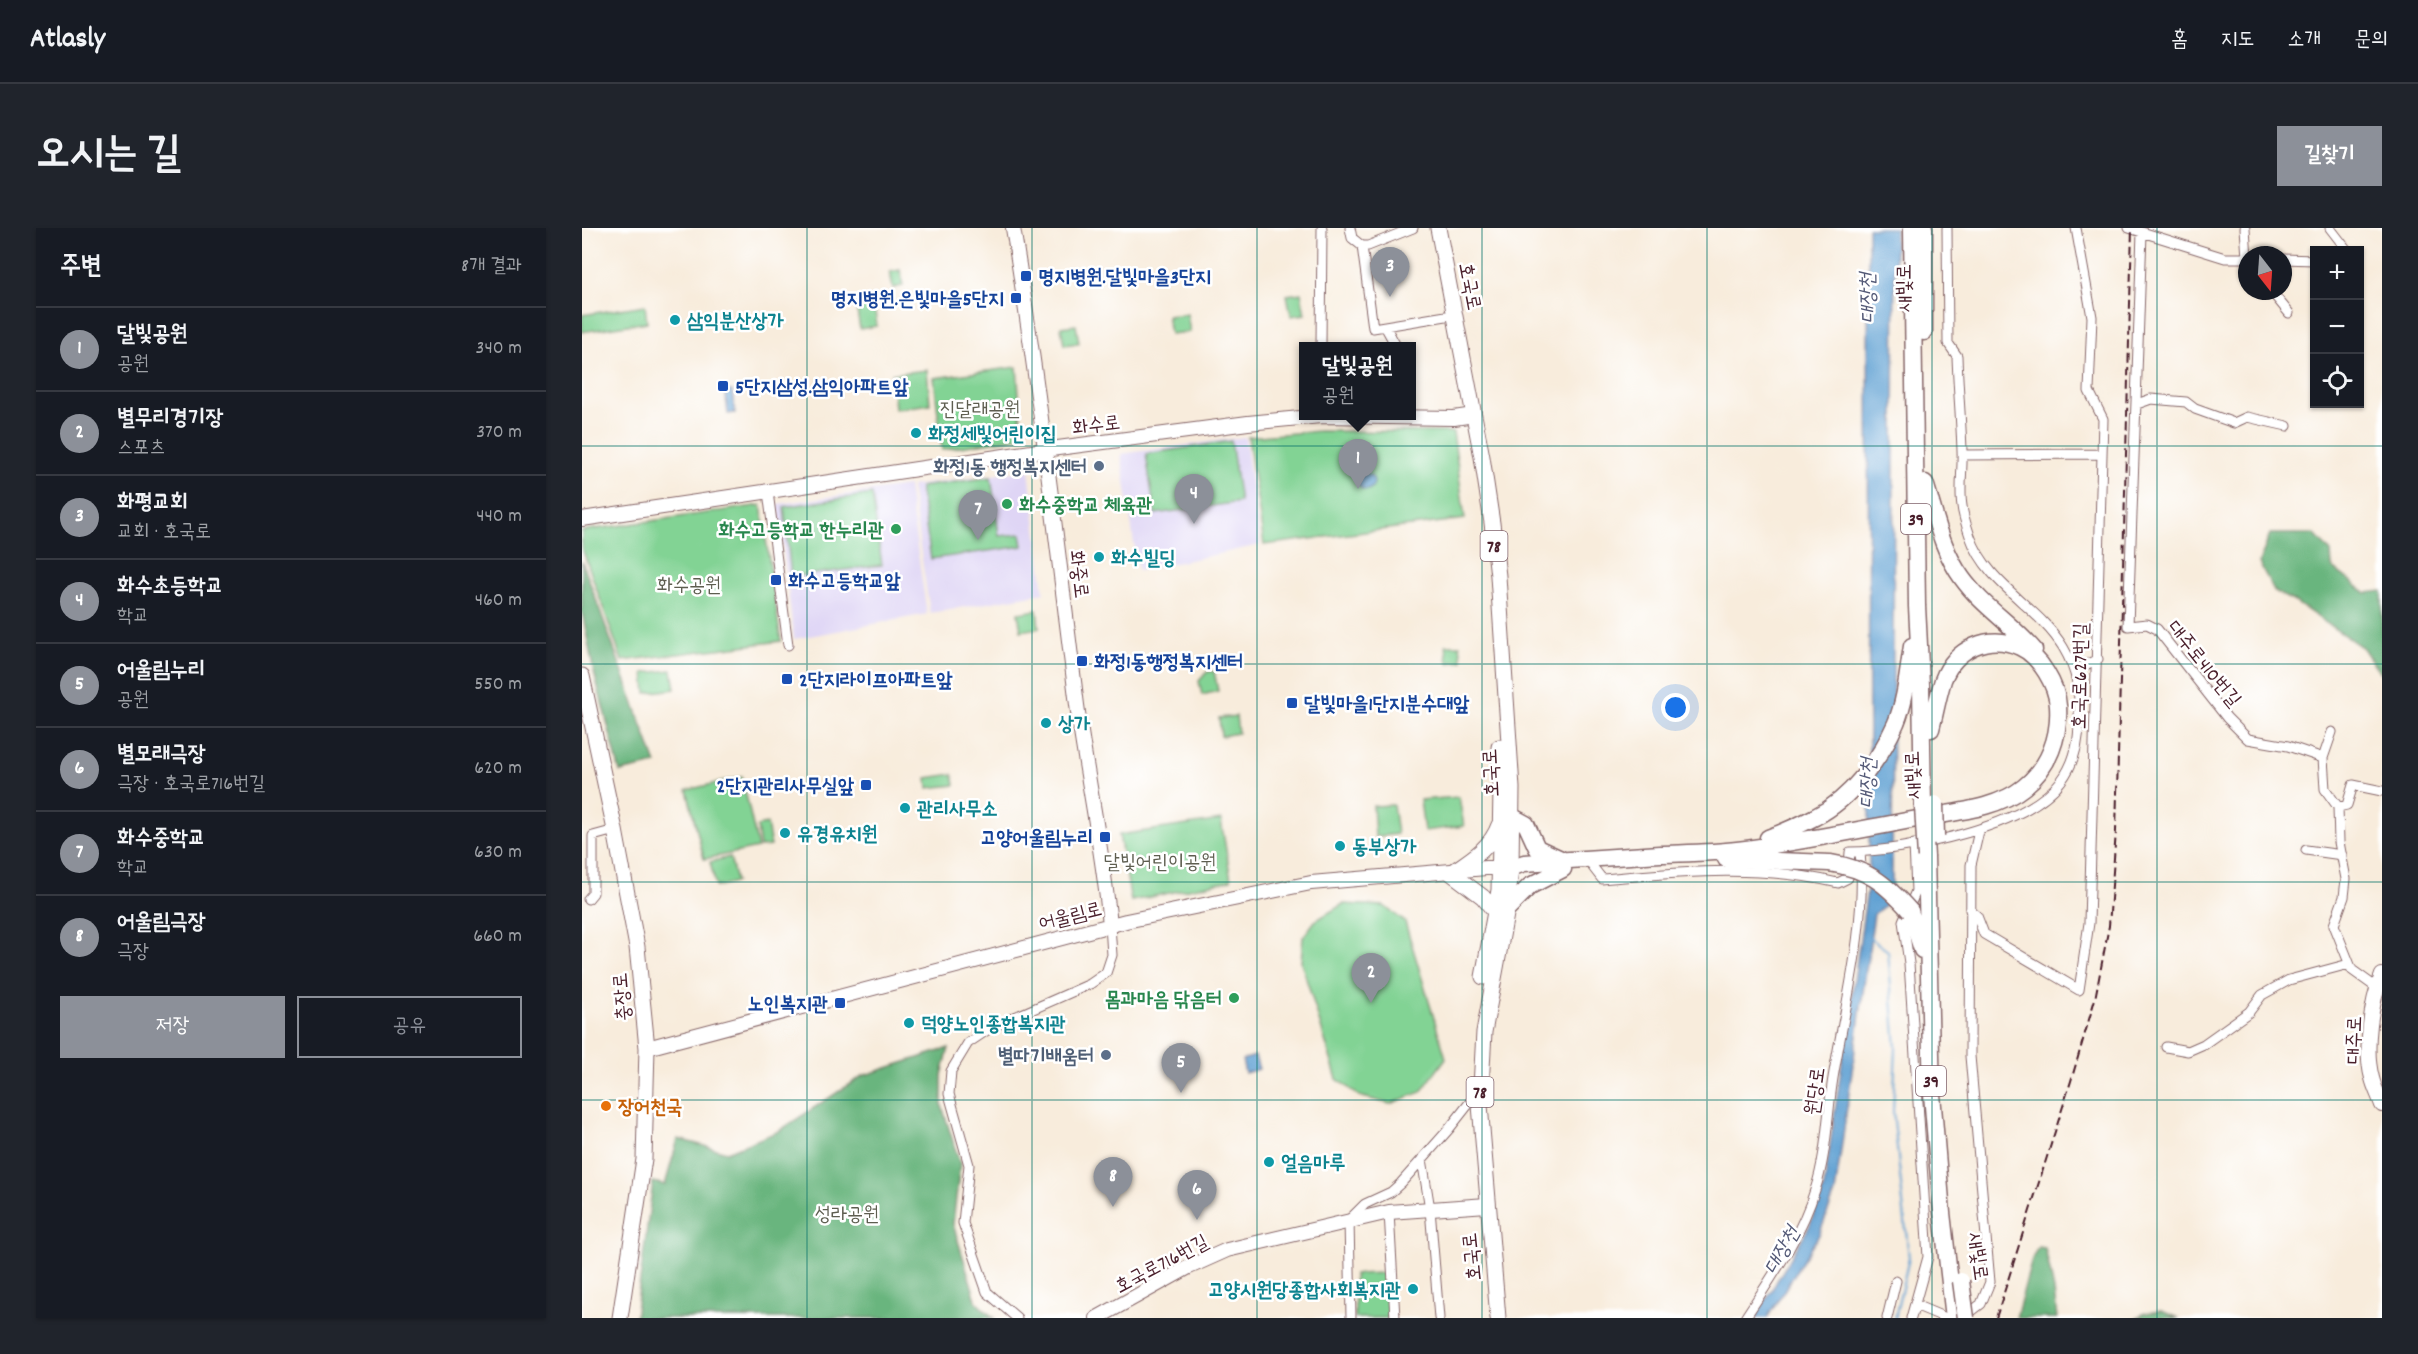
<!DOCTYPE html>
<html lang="ko">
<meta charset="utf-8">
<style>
:root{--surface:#171b24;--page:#20242c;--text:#f1f3f6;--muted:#9ea1a6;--line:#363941;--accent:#8c9099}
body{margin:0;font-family:Dekko,"Poor Story",sans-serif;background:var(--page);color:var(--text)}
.controls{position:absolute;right:18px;top:18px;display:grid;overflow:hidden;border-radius:0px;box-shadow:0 2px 4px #0004}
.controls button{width:54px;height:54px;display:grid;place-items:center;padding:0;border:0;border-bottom:2px solid var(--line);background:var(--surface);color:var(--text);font:30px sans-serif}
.compass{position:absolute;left:1656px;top:18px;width:54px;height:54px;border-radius:50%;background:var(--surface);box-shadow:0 2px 4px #0004;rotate:163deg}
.you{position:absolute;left:1094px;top:480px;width:21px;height:21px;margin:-15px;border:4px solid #fff;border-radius:50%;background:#1a73e8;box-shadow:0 0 0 9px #1a73e833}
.badge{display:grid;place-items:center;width:39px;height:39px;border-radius:50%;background:var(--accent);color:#fff;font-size:20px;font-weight:700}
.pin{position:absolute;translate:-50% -50px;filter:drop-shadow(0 2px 3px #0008)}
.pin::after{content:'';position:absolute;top:32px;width:21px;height:18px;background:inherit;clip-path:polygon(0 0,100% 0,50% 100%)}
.popup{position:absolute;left:717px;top:114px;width:117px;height:78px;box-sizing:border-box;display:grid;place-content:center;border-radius:0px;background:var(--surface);filter:drop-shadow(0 2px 4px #0005);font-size:20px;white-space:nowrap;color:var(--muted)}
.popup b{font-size:22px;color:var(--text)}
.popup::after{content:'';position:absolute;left:50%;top:100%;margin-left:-12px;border:12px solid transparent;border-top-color:var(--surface)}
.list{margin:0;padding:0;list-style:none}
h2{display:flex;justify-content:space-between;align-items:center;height:78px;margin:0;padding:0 24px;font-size:26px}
h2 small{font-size:20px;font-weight:400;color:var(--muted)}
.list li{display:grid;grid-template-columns:39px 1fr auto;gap:18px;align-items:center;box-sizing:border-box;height:84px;padding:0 24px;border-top:2px solid var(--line)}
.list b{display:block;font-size:22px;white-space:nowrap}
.list p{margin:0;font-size:20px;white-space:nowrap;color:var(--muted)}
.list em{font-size:20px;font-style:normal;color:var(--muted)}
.actions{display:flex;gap:12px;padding:18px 24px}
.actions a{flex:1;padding:14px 0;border:2px solid var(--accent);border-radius:0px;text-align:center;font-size:21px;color:var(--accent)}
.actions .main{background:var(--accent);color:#fff}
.icon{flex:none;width:33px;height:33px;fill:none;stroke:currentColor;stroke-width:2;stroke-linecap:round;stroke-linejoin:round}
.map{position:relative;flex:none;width:1800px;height:1090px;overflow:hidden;border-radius:0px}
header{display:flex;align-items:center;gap:36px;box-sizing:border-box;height:84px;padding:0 30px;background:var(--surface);border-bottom:2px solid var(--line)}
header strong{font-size:28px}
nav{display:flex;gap:33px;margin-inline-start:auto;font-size:21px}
.intro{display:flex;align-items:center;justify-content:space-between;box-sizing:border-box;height:144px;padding:0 36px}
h1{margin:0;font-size:42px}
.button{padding:15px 27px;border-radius:0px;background:var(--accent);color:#fff;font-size:21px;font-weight:700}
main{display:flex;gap:36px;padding:0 36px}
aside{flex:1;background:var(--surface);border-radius:0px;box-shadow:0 2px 4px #0004}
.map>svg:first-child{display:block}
.built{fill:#dfd5f5}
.green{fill:#82d394;stroke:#667960;stroke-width:1.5}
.forest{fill:#69b57e;stroke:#5a6a54;stroke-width:1.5}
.water{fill:#60a1d3;stroke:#55607f;stroke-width:1.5}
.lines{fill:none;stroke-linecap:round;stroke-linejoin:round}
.stream{stroke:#60a1d3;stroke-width:2}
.street-casing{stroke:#876769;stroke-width:11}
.secondary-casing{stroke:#876769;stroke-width:16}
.primary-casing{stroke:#876769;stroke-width:17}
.highway-casing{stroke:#876769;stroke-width:19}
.street{stroke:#fff;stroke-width:9}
.secondary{stroke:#fff;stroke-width:14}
.primary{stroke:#fff;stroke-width:15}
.highway{stroke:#fff;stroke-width:16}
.rail{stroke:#4a1f2b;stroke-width:2;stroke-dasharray:9 4.5;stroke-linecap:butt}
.highway-bridge-casing{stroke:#876769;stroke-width:19;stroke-linecap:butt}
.highway-bridge{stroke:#fff;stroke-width:16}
.grid{fill:none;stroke:#0f766e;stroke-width:1.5;stroke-opacity:0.55}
.transit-dot{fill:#1a4fb4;stroke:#fff;stroke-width:2}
.culture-dot{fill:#0f9aa8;stroke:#fff;stroke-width:2}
.service-dot{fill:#5c6f8a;stroke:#fff;stroke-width:2}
.leisure-dot{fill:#2e9e5b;stroke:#fff;stroke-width:2}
.food-dot{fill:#e8710a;stroke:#fff;stroke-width:2}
.labels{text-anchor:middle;stroke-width:5;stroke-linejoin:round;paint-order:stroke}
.shield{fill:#fff;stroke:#80626b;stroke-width:1.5}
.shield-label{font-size:18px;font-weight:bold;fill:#4a1f2b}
.transit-label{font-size:20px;font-weight:bold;fill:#164399;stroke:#fff;text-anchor:start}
.street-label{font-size:20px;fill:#4a1f2b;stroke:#fff}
.culture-label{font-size:20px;font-weight:bold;fill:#0d838f;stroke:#fff;text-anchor:start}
.park-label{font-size:20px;fill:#5e5e50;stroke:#fff}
.service-label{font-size:20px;font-weight:bold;fill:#4e5e75;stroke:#fff;text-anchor:end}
.leisure-label{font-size:20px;font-weight:bold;fill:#27864d;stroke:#fff;text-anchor:end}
.food-label{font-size:20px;font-weight:bold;fill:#c56008;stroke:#fff;text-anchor:start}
.water-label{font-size:21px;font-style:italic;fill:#545a77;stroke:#fff}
</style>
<header>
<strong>Atlasly</strong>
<nav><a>홈</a><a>지도</a><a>소개</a><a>문의</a></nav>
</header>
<div class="intro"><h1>오시는 길</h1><a class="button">길찾기</a></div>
<main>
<aside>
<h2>주변<small>8개 결과</small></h2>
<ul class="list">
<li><span class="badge">1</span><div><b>달빛공원</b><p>공원</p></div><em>340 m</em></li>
<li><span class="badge">2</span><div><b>별무리경기장</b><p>스포츠</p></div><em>370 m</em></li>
<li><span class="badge">3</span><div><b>화평교회</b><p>교회 · 호국로</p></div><em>440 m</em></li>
<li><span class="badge">4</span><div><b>화수초등학교</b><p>학교</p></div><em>460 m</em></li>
<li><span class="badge">5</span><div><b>어울림누리</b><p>공원</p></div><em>550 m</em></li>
<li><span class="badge">6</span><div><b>별모래극장</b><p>극장 · 호국로716번길</p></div><em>620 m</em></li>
<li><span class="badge">7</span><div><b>화수중학교</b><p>학교</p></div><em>630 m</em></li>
<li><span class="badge">8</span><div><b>어울림극장</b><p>극장</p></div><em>660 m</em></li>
</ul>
<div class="actions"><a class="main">저장</a><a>공유</a></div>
</aside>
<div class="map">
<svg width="1800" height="1090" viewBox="0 0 1800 1090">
<rect width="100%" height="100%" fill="#fff"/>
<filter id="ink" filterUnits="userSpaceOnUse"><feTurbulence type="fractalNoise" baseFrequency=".0167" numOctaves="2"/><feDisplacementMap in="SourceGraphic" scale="12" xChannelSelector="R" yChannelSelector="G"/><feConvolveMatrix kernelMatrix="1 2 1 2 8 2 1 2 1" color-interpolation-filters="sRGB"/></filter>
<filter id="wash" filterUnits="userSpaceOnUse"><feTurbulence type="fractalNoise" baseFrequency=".008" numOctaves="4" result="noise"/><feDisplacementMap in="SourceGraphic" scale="24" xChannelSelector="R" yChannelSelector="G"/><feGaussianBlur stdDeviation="1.35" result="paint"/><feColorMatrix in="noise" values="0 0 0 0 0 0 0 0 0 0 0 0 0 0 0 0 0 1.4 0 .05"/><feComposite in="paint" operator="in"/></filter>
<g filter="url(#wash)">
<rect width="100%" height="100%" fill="#f8ecdc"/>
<path class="built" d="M663,209l15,108 -122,26 -17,-117z
M447,242l15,123 -114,20 -19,-127z
M326,258l19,128 -133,25 -16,-135z"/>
<path class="green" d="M318,42l3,16 -10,2 -3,-16z
M719,65l4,21 -14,2 -4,-21z
M291,69l4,29 -17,3 -5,-29z
M63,77l2,17 -65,10v-17z
M605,86l3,18 -20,2 -3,-18z
M494,97l3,18 -15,2 -3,-18z
M435,139l5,70 -80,13 -8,-72z
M345,142l3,34 -35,5 -3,-35z
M737,203l134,1 12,87 -201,26 -16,-108z
M649,213l9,61 -85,12 -9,-60z
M409,249l8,59 22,-2 2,12 -92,13 -11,-72z
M290,266l10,71 -91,12 -7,-70z
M179,277l20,136 -159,20 -40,-113v-17z
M455,382l2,18 -18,3 -3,-18z
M864,417h14l2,16 -14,2z
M90,442l3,19 -29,4 -2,-20z
M632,443l4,20 -16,4 -3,-14 8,-9z
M654,488l2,17 -17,3 -2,-18z
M371,546l2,11 -27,3 -1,-10z
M160,549l16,71 -54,11 -17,-69z
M877,569l5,29 -40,5 -4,-31z
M811,577l4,29 -22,3 -2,-31z
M639,592l10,60 -100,21 -12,-66z
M185,596l4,22 -11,1 -3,-21z
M148,629l6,25 -20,5 -6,-25z
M761,676l41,2 21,16 41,136 -25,34 -31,12 -31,-8 -22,-17 -36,-117 2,-25 12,-16z
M805,1045l3,45h-35l-1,-44z"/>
<path class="forest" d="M1688,306h44l17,18 1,15 34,26 16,-2v85l-19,-28 -68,-46 -20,-10 -16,-29z
M0,333l74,203 -36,8 -27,-104 -11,-57z
M367,820l-7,27v31l18,58 -7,60 24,79 17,15h-359l18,-136 12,3 13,-46 49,13 52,-21 83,-55z
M1456,1019l7,1 9,42 3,28h-41l16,-59z
M1579,1083l18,7h-43l9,-5z"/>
<path class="water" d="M1286,0h27l-3,672 -18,14 -39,279 -16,42 -52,83h-12l54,-91 15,-40 45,-310z
M143,163h7l3,22 -7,1z
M776 254a8 8 0 1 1 16 0a8 8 0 1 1-16 0Z
M673,828l4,13 -14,4 -3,-13z"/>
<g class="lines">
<path class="stream" d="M1287,709l19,14 8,97 -3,63 16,147 -14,60"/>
</g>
</g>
<g filter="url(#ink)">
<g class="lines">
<defs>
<path id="street" d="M768,0l2,10 10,8h6l45,-18
M1547,0l96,30h22
M1663,0l2,30
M1748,0l17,22
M1560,5l-14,393 19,-2 10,5 70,89 21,21 40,7 35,12 2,31 13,18 1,35 7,37 -2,18 -10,28 18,45 25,18
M780,18l11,82 73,-12
M1701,31l31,1
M1689,63l18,22
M803,98l11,20
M739,118l1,-118
M1555,176l14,-5 35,3 9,7 39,14 13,-6 40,9
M1380,227l140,-1
M186,264l20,153
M1493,442l23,-11
M1741,530l9,-26
M1756,579l9,-2 6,-20 29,6
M1724,622l36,5
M1010,638l10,13c80,-7 158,-15 236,4l10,-5 2,-26c56,-1 176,-24 211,-71 13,-17 18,-39 18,-60 1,-29 -1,-49 -16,-74 -25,-41 -76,-62 -93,-111 -3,-9 -7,-20 -8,-30 -3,-18 1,-37 0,-55 -1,-32 -4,-63 -5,-95l-9,-13 -1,-115
M6,671l5,-6v-57l22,-6
M1388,682l7,6 7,18 95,56 10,-67 14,-504 -14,-28 3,-74 -16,-89
M1584,819l22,4 16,-7 45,-32 13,-17 27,-15 60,-16
M840,931l8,50 9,109
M807,984l6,106
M1333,1077l31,13
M1382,1089l17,-13 9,-22 -20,-226 1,-191 8,-34
M435,1090l-30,-26 -24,-69 6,-58 -20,-71 2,-23 17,-28 24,-16 98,-43 16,-11 6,-18 -2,-30
M769,1090l-2,-98 16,-16 26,-12 10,-9 48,-54 22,-28
M1163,1090c26,-40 56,-82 70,-128 12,-36 12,-75 18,-112 12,-73 34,-153 27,-226
M1305,1090l9,-37
M1329,1090l17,-61 -19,-294 -6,-42 13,-30 -2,-47"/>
<path id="secondary" d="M431,0c26,158 44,318 64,477 10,73 26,146 33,220
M0,291l476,-71 190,-25 73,-7 133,2 20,-3
M1800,747c-11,27 -18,74 -10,103 2,9 7,18 10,27
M65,820l479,-127 185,-38 175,-15h23
M515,1090l92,-51 38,-17 162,-38 98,-7"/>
<path id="primary" d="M856,0l44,229 10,66 6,53 14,212 -1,80 -4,41 -23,123 -4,73 18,213
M0,448l33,154 22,117 10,101 -3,111 -24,159
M913,684l-12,-15 -32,-24c19,-13 40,-25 48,-48
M901,749l16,-87 2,-99 -2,-44"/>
<path id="highway" d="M1330,0l5,378 4,79 2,121
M1342,0v104
M1343,255c10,31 17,68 37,95 20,28 50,46 72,72
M931,589l13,7 11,24 26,12
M1186,610c16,-6 32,-13 47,-21 36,-18 65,-58 81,-94 10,-24 12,-52 16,-77
M1344,629l6,237 10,119 12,105
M1144,631l104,4
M929,640l13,-5c46,-3 91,-6 136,-9 26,-1 52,-1 77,-4 61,-7 120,-20 180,-31 34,-7 79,-9 107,-32 25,-20 36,-50 34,-81 -1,-20 -18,-50 -38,-59 -31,-14 -65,1 -77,33 -5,16 -8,33 -12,49
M925,681l23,-23 33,-17
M1328,683l12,39"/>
</defs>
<use href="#street" class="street-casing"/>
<use href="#secondary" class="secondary-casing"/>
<use href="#primary" class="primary-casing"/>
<use href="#highway" class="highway-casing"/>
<use href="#street" class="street"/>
<use href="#secondary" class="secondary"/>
<use href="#primary" class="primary"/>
<use href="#highway" class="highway"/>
<path class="rail" d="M1414,1090l75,-237 24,-82 14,-73 7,-95 16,-603"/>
<defs>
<path id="highway-bridge" d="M1353,576l1,32
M1341,578l3,51
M1248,635c38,6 55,20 80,48
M1379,1053l5,37"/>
</defs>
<use href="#highway-bridge" class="highway-bridge-casing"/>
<use href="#highway-bridge" class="highway-bridge"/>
</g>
</g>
<path class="grid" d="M225,0v1090M450,0v1090M675,0v1090M900,0v1090M1125,0v1090M1350,0v1090M1575,0v1090M0,218h1800M0,436h1800M0,654h1800M0,872h1800"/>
<g class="transit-dot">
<rect x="438" y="42" width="12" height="12" rx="3"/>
<rect x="428" y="64" width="12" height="12" rx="3"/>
<rect x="135" y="152" width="12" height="12" rx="3"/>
<rect x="188" y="346" width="12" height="12" rx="3"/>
<rect x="494" y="427" width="12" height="12" rx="3"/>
<rect x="199" y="445" width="12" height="12" rx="3"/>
<rect x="704" y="469" width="12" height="12" rx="3"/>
<rect x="278" y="551" width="12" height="12" rx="3"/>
<rect x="517" y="603" width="12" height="12" rx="3"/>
<rect x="252" y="769" width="12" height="12" rx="3"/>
</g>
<g class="culture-dot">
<circle cx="93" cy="92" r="6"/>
<circle cx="334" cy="205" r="6"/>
<circle cx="517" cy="329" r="6"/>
<circle cx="464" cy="495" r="6"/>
<circle cx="323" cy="580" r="6"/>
<circle cx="203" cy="605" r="6"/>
<circle cx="758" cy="618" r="6"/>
<circle cx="327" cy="795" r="6"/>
<circle cx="687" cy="934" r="6"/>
<circle cx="831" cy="1061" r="6"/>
</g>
<g class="service-dot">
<circle cx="517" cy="238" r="6"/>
<circle cx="524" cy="827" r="6"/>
</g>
<g class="leisure-dot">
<circle cx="425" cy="276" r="6"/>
<circle cx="314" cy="301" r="6"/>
<circle cx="652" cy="770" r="6"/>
</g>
<circle class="food-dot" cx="24" cy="878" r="6"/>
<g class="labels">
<g class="shield">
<rect x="1319" y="276" width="30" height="30" rx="4.5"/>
<rect x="898.5" y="303" width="27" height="30" rx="4.5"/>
<rect x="1334" y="838" width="30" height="30" rx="4.5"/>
<rect x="884.5" y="849" width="27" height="30" rx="4.5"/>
</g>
<g class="shield-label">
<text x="1334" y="297">39</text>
<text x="912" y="324">78</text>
<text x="1349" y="859">39</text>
<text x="898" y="870">78</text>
</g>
<g class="transit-label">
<text x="456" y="55">명지병원.달빛마을3단지</text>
<text x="422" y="77" text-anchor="end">명지병원.은빛마을5단지</text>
<text x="153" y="165">5단지삼성.삼익아파트앞</text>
<text x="206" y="359">화수고등학교앞</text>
<text x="512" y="440">화정1동행정복지센터</text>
<text x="217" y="458">2단지라이프아파트앞</text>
<text x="722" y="482">달빛마을1단지분수대앞</text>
<text x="272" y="564" text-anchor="end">2단지관리사무실앞</text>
<text x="511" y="616" text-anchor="end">고양어울림누리</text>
<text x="246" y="782" text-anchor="end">노인복지관</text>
</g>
<g class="street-label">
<text transform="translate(889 58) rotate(79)" y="7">호국로</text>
<text transform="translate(1321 60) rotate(-90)" y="7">새빛로</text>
<text transform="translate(514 196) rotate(-7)" y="7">화수로</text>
<text transform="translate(498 346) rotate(83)" y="7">화중로</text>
<text transform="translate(1623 435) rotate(51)" y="7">대주로410번길</text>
<text transform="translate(1497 448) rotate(-89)" y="7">호국로627번길</text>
<text transform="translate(908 545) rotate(-93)" y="7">호국로</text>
<text transform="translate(1330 547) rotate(-92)" y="7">새빛로</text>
<text transform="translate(488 687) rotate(-14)" y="7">어울림로</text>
<text transform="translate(39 769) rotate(-95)" y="7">충장로</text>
<text transform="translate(1771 812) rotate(-88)" y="7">대주로</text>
<text transform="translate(1232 863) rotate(-82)" y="7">원당로</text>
<text transform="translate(1397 1028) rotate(82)" y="7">새빛로</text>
<text transform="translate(889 1029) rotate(-96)" y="7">호국로</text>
<text transform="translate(579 1035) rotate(-28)" y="7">호국로716번길</text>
</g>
<g class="culture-label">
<text x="105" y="99">삼익분산상가</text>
<text x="346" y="212">화정세빛어린이집</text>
<text x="529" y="336">화수빌딩</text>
<text x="476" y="502">상가</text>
<text x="335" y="587">관리사무소</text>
<text x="215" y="612">유경유치원</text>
<text x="770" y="625">동부상가</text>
<text x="339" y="802">덕양노인종합복지관</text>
<text x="699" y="941">얼음마루</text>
<text x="819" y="1068" text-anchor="end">고양시원당종합사회복지관</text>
</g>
<g class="park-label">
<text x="398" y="187">진달래공원</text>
<text x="107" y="363">화수공원</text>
<text x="578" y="640">달빛어린이공원</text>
<text x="265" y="992">성라공원</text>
</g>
<g class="service-label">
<text x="505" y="245">화정1동 행정복지센터</text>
<text x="512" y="834">별따기배움터</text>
</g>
<g class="leisure-label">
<text x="437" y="283" text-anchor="start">화수중학교 체육관</text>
<text x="302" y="308">화수고등학교 한누리관</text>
<text x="640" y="777">몸과마음 닦음터</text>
</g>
<g class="food-label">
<text x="36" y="885">장어천국</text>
</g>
<g class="water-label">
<text transform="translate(1285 70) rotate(-91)" y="7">대장천</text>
<text transform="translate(1285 555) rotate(-88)" y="7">대장천</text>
<text transform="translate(1199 1022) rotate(-61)" y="7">대장천</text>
</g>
</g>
</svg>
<div class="controls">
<button>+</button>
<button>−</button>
<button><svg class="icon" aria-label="locate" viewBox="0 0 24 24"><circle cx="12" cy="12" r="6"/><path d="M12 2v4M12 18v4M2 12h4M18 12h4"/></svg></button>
</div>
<svg class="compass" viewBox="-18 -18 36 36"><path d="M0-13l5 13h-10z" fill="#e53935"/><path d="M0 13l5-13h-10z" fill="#9ea1a6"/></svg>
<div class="you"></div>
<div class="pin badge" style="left:776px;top:261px">1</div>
<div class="popup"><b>달빛공원</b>공원</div>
<div class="pin badge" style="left:789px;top:775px">2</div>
<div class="pin badge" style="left:808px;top:69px">3</div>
<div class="pin badge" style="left:612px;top:296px">4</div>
<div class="pin badge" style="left:599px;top:865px">5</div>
<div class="pin badge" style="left:615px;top:992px">6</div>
<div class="pin badge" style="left:396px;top:312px">7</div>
<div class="pin badge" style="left:531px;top:979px">8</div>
</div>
</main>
